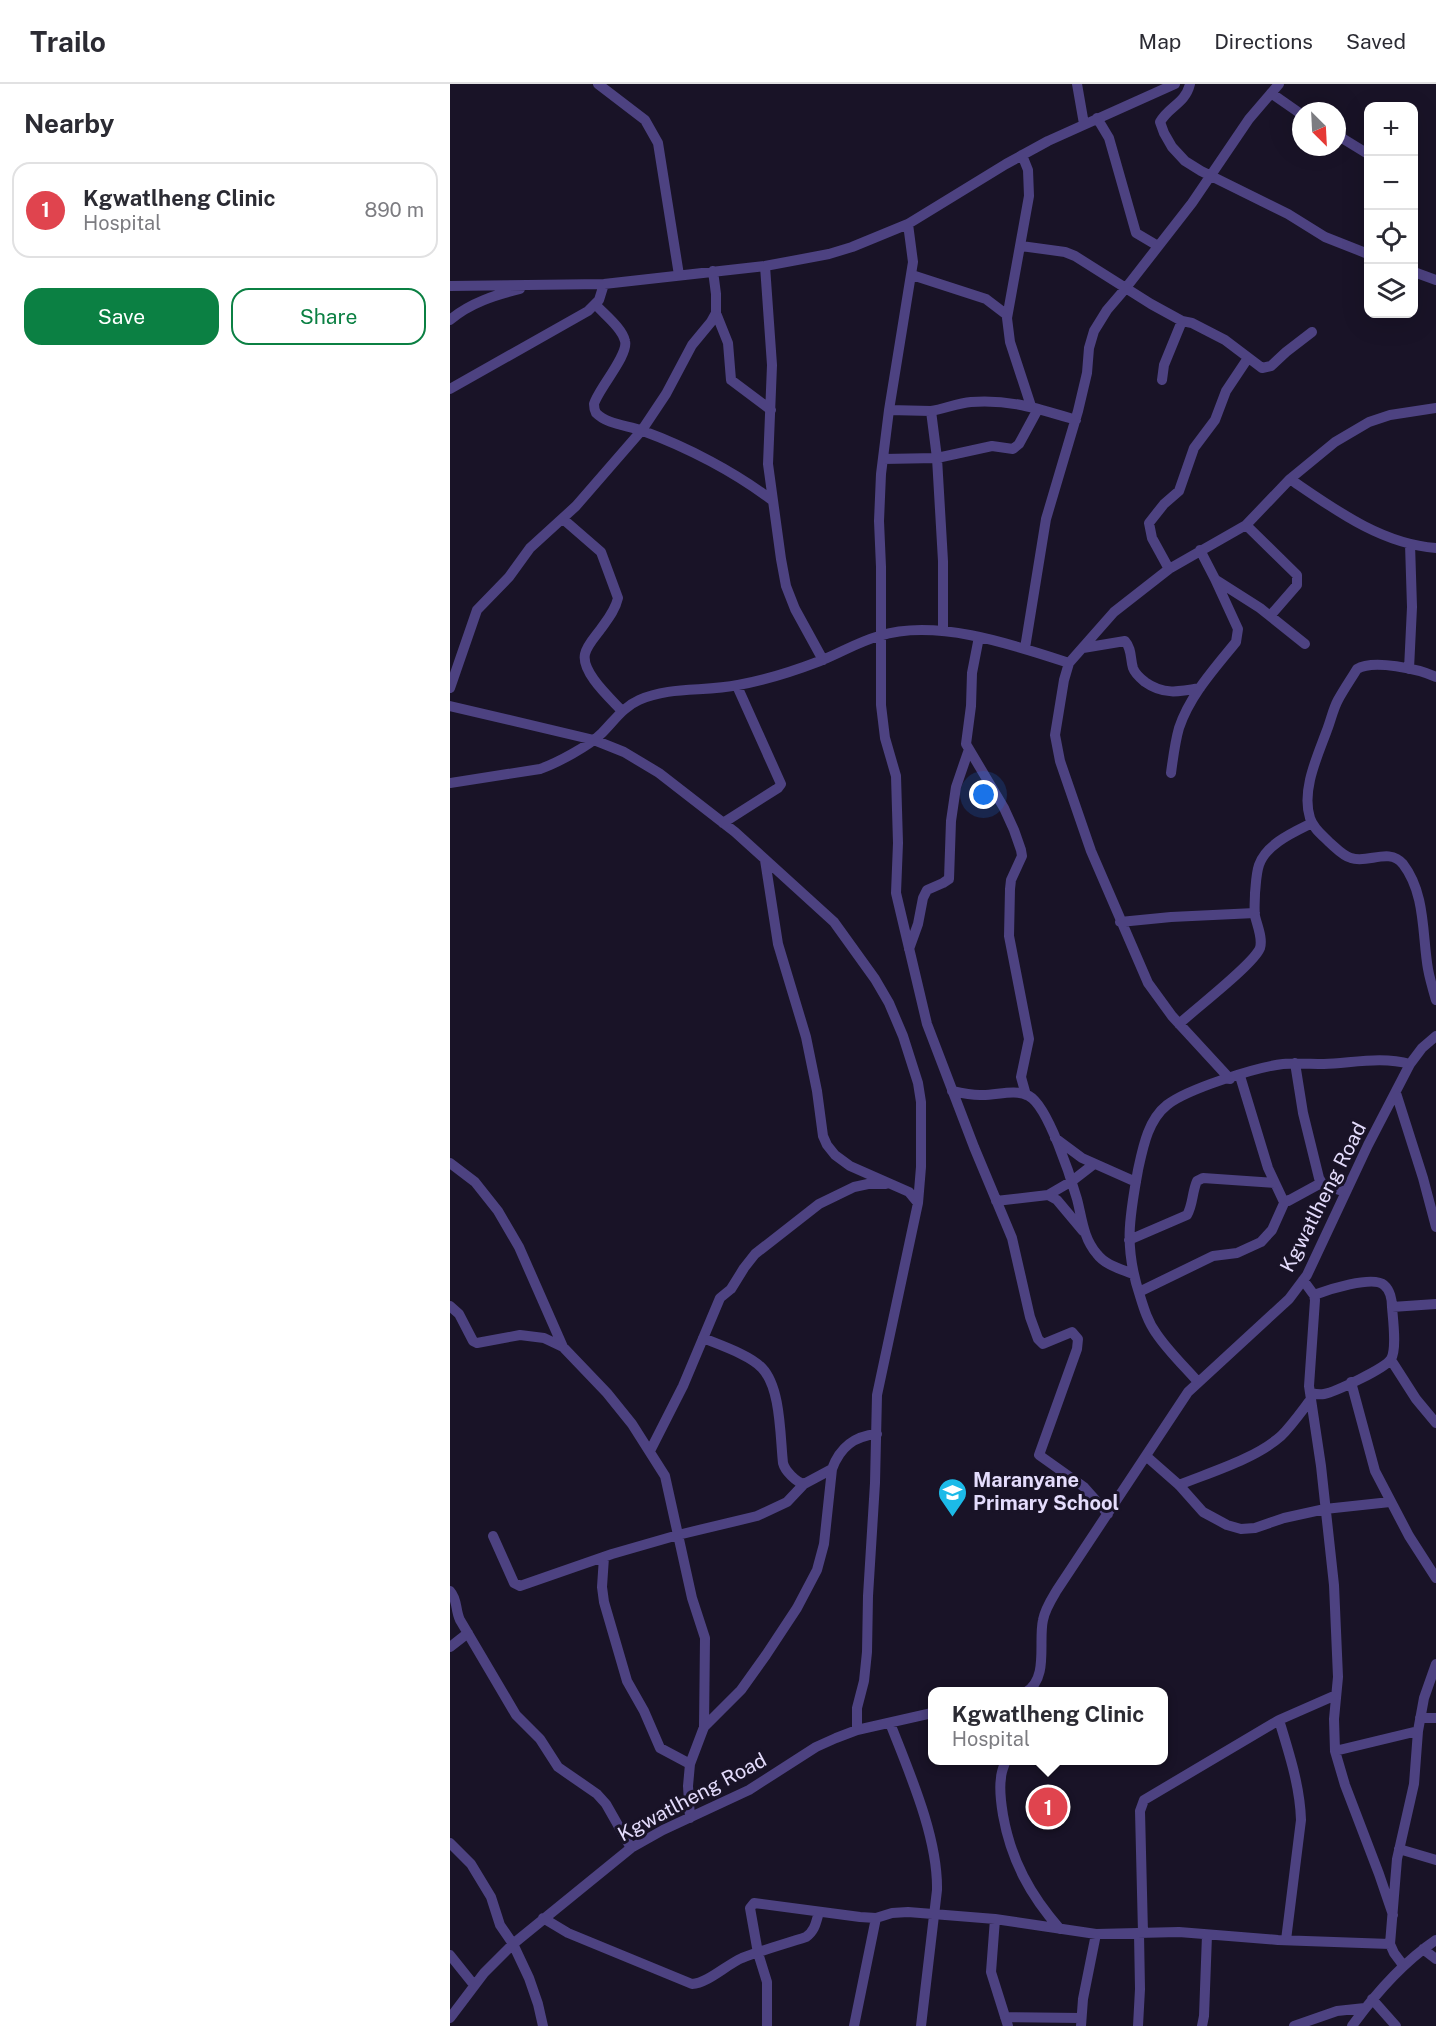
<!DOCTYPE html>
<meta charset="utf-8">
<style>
:root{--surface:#fff;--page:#f7f7f7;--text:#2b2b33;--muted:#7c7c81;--line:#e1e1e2;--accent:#0b8043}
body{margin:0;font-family:"Public Sans",sans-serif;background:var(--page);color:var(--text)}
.controls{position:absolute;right:18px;top:18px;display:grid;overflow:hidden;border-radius:12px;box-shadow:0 6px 24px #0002}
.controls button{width:54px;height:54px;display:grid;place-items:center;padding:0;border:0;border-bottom:2px solid var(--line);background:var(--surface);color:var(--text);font:30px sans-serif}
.compass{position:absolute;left:842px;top:18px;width:54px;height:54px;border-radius:50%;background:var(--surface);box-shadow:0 6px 24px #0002;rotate:156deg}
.you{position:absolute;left:534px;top:711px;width:21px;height:21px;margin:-15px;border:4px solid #fff;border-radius:50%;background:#1a73e8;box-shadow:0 0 0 9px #1a73e833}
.badge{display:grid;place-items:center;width:39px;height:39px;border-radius:50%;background:var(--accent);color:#fff;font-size:20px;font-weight:700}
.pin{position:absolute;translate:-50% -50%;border:3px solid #fff;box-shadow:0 2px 6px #0006}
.popup{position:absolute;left:478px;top:1603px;width:240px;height:78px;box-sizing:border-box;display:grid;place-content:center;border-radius:12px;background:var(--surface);filter:drop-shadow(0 2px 4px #0005);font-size:20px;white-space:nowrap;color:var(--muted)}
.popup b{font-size:22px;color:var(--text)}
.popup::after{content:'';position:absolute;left:50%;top:100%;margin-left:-12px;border:12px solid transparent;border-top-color:var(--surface)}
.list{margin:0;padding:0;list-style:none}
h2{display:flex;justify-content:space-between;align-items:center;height:78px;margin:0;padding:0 24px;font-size:26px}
h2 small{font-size:20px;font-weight:400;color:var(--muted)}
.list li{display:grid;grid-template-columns:39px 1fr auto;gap:18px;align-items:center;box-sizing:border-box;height:96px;margin:0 12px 12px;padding:0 12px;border:2px solid var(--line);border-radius:18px}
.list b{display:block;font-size:22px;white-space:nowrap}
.list p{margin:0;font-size:20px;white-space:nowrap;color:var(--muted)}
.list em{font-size:20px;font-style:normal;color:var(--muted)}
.actions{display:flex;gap:12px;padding:18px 24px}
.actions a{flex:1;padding:14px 0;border:2px solid var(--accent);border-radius:18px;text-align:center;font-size:21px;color:var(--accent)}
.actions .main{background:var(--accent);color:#fff}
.icon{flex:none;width:33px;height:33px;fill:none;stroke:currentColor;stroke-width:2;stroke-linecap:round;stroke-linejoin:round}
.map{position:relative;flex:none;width:986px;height:1942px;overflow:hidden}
header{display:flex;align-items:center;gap:36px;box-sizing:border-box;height:84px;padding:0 30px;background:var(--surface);border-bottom:2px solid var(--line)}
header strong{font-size:28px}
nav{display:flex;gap:33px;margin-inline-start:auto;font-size:21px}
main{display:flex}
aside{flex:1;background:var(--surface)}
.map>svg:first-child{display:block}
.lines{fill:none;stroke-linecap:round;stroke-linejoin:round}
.minor{stroke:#4d4281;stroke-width:10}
.labels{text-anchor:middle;stroke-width:6;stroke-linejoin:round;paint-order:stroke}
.street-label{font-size:20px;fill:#e4dcfc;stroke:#191327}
.poi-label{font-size:20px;font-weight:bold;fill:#e4dcfc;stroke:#191327;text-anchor:start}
</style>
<header>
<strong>Trailo</strong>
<nav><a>Map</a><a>Directions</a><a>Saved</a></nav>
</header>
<main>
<aside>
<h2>Nearby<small></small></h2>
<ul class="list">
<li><span class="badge" style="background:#e0444e">1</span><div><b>Kgwatlheng Clinic</b><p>Hospital</p></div><em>890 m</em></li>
</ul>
<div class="actions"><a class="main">Save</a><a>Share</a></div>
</aside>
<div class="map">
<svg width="986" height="1942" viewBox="0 0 986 1942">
<rect width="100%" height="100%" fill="#191327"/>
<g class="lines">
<path class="minor" d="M148,0l47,36 13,23 21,132
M627,0l7,40
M740,0c-5,20 -21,22 -30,38l4,11 8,14 13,14 16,10 87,43 37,23 43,17
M821,9l30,21
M647,34l12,20 27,95 22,13
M887,51l31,19
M572,71l6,15 1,26 -22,122 3,24 21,64
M458,140l5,38 -24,148 -8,64 -2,47 2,46v138l4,33 11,38 2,67 -2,50 31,131 47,123 38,91 18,79 8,22 5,5 29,-12 6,7 -1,10 -38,106 45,32 24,27
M571,162l44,6 10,4 76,48 31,17 10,2 33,17 37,28 9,-2 15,-14 26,-20
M315,182l7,99 -4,99 13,95 5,27 9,23 28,51
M964,188l22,8
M462,191l74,24 21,16
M0,202l154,-2 161,-18 64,-12 23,-7 56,-23 98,-60 42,-23 127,-57
M146,221c9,10 26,23 29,36 4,14 -27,48 -31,63 0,2 1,7 2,9 12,12 31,12 47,18 44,16 92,41 130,70
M266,229l12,30 3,37 40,30
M0,236c20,-17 45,-25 70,-31
M712,296l2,-15 18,-44
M0,305l138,-78 11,-11 5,-16
M439,326l42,1 6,47 6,103v70
M481,327c13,-2 27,-8 40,-9 39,-3 69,7 105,18
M433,375l54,-1 55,-12 21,3 6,-5 19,-35
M840,395c44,30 91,65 146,69
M113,435l38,33 17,46c-3,13 -11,22 -18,32 -6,8 -13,15 -15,24 -4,18 25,44 37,57
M796,441l51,50v10l-27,31
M719,485l-17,-31 -3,-15 15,-19 15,-13 15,-43 21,-28 11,-29 22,-33
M766,496l44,28 45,36
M529,553l-7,36 -1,33 -5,38 38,64 10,22 7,20 1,6 -11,24 -1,9 -1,47 20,103 -8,38 5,18
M575,564l21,-129 32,-108 9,-38 2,-25 5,-17 13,-21 18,-21 67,-86 57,-84 30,-35
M633,564l42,-7c7,8 5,17 8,27 2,6 7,10 12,14 18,13 34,10 55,6
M959,585l3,-62 -2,-63
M986,593c-17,-8 -63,-18 -79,-8 -6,10 -13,20 -19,31 -5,9 -7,20 -11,30 -9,25 -26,60 -17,88 3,10 12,17 19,24 7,6 14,14 22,16 17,6 38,-11 52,6 23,30 19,71 25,105 2,11 5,21 8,31
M0,604l27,-78 32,-33 21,-29 46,-42 66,-76 24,-36 26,-49 19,-23 5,-9v-19l-3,-23
M0,622l144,34 30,12 35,21 76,59 99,90 41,57 14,24 14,33 15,47 3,19v65l-3,36 -41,192 -2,88 -7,113 -1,56 -3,29 -7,27v22
M721,689c2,-15 4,-31 8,-45 11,-33 36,-60 57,-86l2,-13 -23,-50 -15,-29
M0,699l90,-14c17,-6 49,-23 62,-36 12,-12 21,-26 37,-33 31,-14 66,-8 99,-15 28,-5 56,-14 82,-24 20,-8 38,-19 59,-25 57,-18 135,9 190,27
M273,739l55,-35 3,-4 -44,-98
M315,776l13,84 28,93 11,54 6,45 4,9 8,10 15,11 59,26 9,11
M670,838l51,-5 84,-4
M459,865l9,-25 5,-26 4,-8 16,-7 6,-4 2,-58 5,-34 12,-35
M729,940c16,-15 75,-60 81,-76 3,-10 -3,-23 -5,-32 -1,-8 0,-16 0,-23 1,-9 1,-19 4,-28 7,-21 35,-33 53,-42
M845,979l8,50 16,65 4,7 23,7
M790,992l28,92 15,32 5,1 33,-18
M780,995l-58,-63 -24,-33 -57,-132 -31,-90 -5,-26 9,-55 5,-17 45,-51 55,-43 77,-44 44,-46 45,-37 34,-20 21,-7 46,-7
M502,1007c9,2 19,4 28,4 16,1 34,-7 49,1 19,10 42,82 48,103 5,19 6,39 20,55 8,11 24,15 36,20
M946,1009l27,85 13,49
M605,1054l27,20 54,24
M0,1079l25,19 23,29 21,36 44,100 44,46 25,31 33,52 27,122 13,40 -1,89 -14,37 -2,22 2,32
M598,1111l9,5 26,31
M546,1117l52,-6 24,-14 22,-17
M679,1156l58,-25c6,-10 5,-23 10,-34l6,-3 72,5
M853,1196l11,15 1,5 -6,86 12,80 13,119 4,92 -4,42 1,32 10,34 34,89 14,41
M689,1208l74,-36 24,-3 24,-11 11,-12 13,-29
M864,1211c13,-5 59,-20 70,-10 6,5 8,15 8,22l44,-3
M0,1222l9,8 14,27 4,2 43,-8 24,3 19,9
M253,1254c17,7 47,17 59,30 19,20 18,68 21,95 2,8 13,19 21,21l28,-15
M941,1276l25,39 20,24
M748,1298c-14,-16 -30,-31 -42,-49 -8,-11 -12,-24 -16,-37 -16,-48 -11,-77 -2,-126 5,-23 10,-50 29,-65 20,-16 90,-38 116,-41 13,-1 27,0 41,0 28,-1 58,-8 86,0
M901,1298l24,89 34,65 27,42
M860,1309c5,1 9,2 14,1 11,-2 62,-26 67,-35 6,-10 2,-39 1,-52
M200,1367l33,-65 37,-88 11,-9 13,-21 11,-14 64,-50 35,-17 14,-3h18
M696,1372l33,29 24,27 24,13 14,4 14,-1 29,-10 41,-9 65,-7
M729,1401c32,-13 76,-26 102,-49 11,-11 20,-24 30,-37
M43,1452l21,47 6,3 92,-32 66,-19 79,-19 30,-14 17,-18
M154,1473l-2,30 2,15 23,79 17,30 16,37 30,16
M0,1507c8,9 5,19 10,29l56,95 24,24 18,28 39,27 9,10 25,44
M0,1563l18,-14
M576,1608c23,-14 12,-50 17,-72 2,-11 8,-20 14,-30l131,-198 101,-93 18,-24 61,-130 42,-81 12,-16 14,-12
M970,1634h16
M829,1636c10,33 21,66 22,100l-15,120
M440,1639c19,49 48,114 47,167l-16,136
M254,1643l37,-37 25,-35 31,-47 20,-38 7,-26 8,-75c8,-22 22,-33 45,-35
M885,1667l83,-20
M556,1676c-2,6 -5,12 -5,18 -2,12 0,25 2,37 8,45 27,80 57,114
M0,1759l21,21 20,33 9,28 13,19 16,34 9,26 5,22
M949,1765l37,11
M93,1834l25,15 124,51c16,-1 34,-19 50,-26 21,-8 43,-14 64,-21 9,-6 10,-15 13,-25
M545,1835l-4,53 17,54
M693,1849l-3,-122 4,-11 135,-80 57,-25
M973,1865l13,10
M0,1871l24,30
M953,1881l-9,-12 -4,-9 7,-85 17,-75 4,-53 6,-33 12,-34
M922,1915l24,27
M555,1933l76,1
M0,1934l34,-45 29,-29 118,-96 32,-18 86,-40 67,-43 20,-9 21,-8 75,-17
M317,1942v-44l-9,-29 -8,-45 4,-5 106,14 16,1 16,-5 16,-1 87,7 101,15 83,-2 99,8 112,4
M404,1942l22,-108
M631,1942l2,-27 13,-65
M688,1942l2,-37 -1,-55
M752,1942l2,-10 3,-81
M844,1942l43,-15 28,-3
M902,1942c24,-33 50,-63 84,-86"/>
</g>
<defs>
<symbol id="school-pin" viewBox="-11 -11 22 30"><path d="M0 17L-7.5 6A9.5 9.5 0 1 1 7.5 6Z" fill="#1cbae8" stroke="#191327"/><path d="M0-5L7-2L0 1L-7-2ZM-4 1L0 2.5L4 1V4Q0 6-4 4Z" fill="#fff"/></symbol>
</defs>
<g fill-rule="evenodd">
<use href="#school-pin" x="486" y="1392" width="33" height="45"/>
</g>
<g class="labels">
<g class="street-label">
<text transform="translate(873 1113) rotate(-63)" y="7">Kgwatlheng Road</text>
<text transform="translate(242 1713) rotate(-28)" y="7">Kgwatlheng Road</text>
</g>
<g class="poi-label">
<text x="523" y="1403">Maranyane<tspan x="523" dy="23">Primary School</tspan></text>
</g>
</g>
</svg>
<div class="controls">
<button>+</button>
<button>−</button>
<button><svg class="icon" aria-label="locate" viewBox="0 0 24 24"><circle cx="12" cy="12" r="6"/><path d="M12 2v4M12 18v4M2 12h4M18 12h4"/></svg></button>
<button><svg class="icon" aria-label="layers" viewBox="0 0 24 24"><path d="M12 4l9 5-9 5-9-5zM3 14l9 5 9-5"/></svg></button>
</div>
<svg class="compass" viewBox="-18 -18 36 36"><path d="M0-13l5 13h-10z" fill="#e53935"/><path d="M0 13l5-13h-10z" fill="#7c7c81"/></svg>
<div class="you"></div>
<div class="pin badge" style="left:598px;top:1723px;background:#e0444e">1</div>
<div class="popup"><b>Kgwatlheng Clinic</b>Hospital</div>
</div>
</main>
